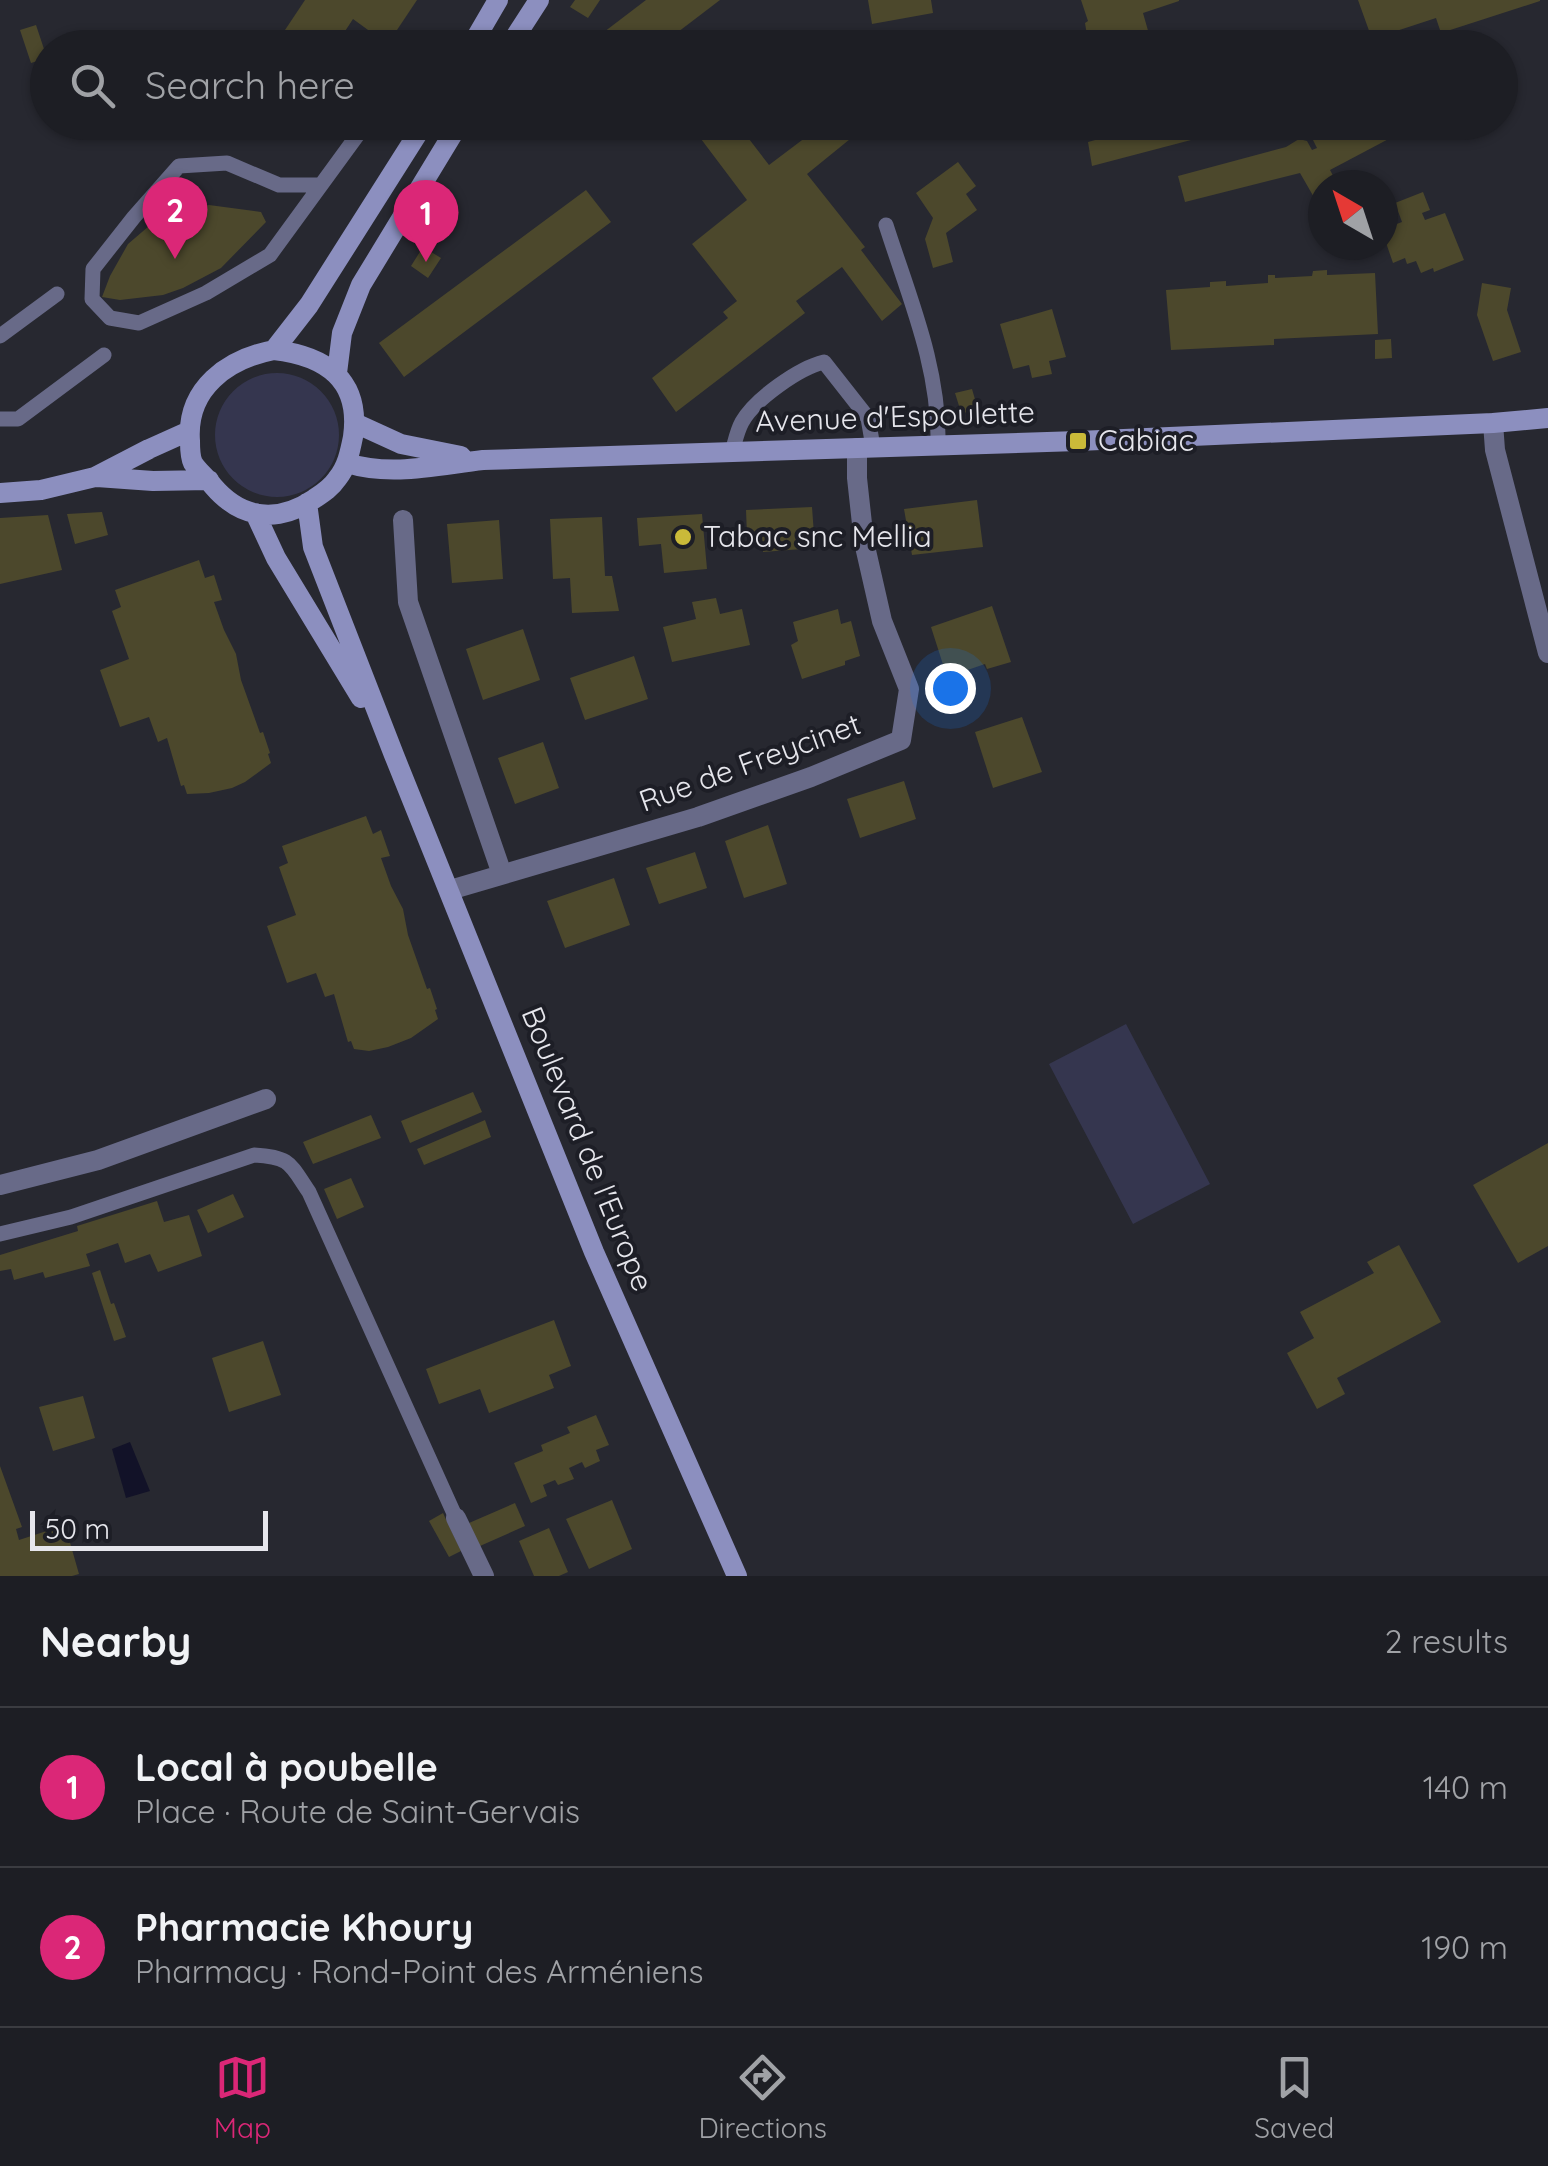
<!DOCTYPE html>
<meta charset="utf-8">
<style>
:root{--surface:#1d1e24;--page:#2a2b31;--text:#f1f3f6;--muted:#a0a2a6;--line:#3b3c41;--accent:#db2777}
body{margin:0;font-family:Quicksand,sans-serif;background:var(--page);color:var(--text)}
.compass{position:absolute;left:1308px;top:170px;width:90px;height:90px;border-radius:50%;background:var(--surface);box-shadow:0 2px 8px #0004;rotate:321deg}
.scale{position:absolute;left:30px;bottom:25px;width:238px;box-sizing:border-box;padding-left:10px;border:5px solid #e6e6ec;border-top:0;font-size:28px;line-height:35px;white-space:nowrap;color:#e6e6ec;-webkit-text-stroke:8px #1d1e26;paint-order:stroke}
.you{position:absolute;left:950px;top:688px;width:35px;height:35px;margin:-25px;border:8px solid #fff;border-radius:50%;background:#1a73e8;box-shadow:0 0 0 15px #1a73e833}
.badge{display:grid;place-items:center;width:65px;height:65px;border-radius:50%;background:var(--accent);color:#fff;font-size:32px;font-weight:700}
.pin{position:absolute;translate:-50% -82px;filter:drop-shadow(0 2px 5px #0008)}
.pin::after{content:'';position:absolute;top:52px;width:35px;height:30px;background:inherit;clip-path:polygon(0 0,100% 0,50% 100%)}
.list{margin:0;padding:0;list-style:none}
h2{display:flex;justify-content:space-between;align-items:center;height:130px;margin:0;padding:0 40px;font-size:42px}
h2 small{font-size:32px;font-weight:400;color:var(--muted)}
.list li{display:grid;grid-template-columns:65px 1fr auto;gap:30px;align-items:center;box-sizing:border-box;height:160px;padding:0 40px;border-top:2px solid var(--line)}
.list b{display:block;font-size:38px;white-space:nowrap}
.list p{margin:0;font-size:32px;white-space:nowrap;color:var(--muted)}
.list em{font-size:32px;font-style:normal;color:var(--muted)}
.icon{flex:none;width:55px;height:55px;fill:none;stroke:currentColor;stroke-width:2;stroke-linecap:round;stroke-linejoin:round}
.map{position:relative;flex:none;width:1548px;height:1576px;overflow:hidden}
.search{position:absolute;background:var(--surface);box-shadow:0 2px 8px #0004;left:30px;right:30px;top:30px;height:110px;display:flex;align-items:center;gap:25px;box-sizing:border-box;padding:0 35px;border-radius:55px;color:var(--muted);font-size:38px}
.sheet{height:450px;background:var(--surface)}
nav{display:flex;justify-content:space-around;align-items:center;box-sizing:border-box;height:140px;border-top:2px solid var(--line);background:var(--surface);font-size:28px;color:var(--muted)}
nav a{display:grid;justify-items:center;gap:5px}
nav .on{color:var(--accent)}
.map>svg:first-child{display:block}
.green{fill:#35364f}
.water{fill:#121228}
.building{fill:#4c482c}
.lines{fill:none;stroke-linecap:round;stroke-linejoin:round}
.lane{stroke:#686a88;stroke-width:15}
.street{stroke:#686a88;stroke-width:20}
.secondary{stroke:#8c8fbf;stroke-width:20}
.poi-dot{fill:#caba39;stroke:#1d1e26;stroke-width:4}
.labels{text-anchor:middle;stroke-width:8;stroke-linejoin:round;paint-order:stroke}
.street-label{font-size:30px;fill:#e6e6ec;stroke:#1d1e26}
.poi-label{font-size:30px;fill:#e6e6ec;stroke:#1d1e26;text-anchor:start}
</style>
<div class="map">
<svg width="1548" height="1576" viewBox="0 0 1548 1576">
<rect width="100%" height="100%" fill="#272830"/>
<path class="green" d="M215 435a62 62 0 1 1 124 0a62 62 0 1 1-124 0Z
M1126,1024l84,160 -77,40 -84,-160z"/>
<path class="water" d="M130,1442l20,49 -24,7 -14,-49z"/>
<path class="building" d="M305,0h112l-22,33 -16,5 -26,-19 -19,29h-23l-26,-18z
M575,0h25l-12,18 -18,-11z
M646,0h74l-63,48h-74z
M868,0h63l2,13 -61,11z
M1081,0h98v1l-36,12 10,35h-64l-4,-25 3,-2z
M1358,0h182v1l-99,32 -5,-15 -64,21z
M36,25l11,33 -16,5 -11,-33z
M706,122h30l33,43 57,-43h45l-64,52 58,73 -4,3 41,54 -20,17 -40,-54 -46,34 9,12 -129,99 -24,-34 76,-60 -5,-6 14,-11 -45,-57 55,-44 -52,-69z
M1160,122h92v2l-160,42 -4,-24z
M1304,122h155l3,6 -28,11 -1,-2 -9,3 -9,-15 -85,45 8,15h-15v28l-23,-40 -115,29 -7,-26 108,-29 13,-8 8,2 5,9 5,-2z
M958,162l18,24 -10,8 11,16 -31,23 7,29 -20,6 -8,-29 8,-21 -17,-25z
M586,190l25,32 -207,155 -25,-34z
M1423,192l7,18 -8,3 3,7 20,-7 19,47 -30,12 -1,-4 -12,5 -5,-12 -9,3 -2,-6 -12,5 -10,-29v-5l19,-7 -7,-19z
M209,205l52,7 5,10 -45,46 -38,20 -20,7 -43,5 -18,-3 8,-21 18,-32 21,-18 31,-16z
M423,247l18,11 -13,20 -17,-12z
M1327,270v5l48,-2 3,61 -104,5v6l-103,5 -5,-60 44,-3v-5l16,-1v5l42,-3v-8h7v3l37,-2 1,-5z
M1482,283l29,5 -4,22 14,42 -28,9 -16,-46z
M1052,309l14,48 -17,4 3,13 -20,4 -3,-13 -16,4 -13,-45z
M1391,339l1,19 -17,1v-19z
M972,389l7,24 -11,1 -8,-5 -5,-16z
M977,500l6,47 -71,8 -8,-46z
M812,507l3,41 -52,4 -1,-18 -15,1 -1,-25z
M102,512l6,23 -33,9 -8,-30z
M702,514l5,55 -43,4 -3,-29 -22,2 -2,-28z
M48,515l14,55 -62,14v-66z
M602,517l3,59h7l7,35 -47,2 -2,-35 -17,1 -3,-60z
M499,520l4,59 -51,4 -5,-59z
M199,560l6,18 9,-3 8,25 -8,2 10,28 12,24 5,26 19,53 3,-1 7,21 -2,1 3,9 -26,19 -13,6 -23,5 -22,1 -3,-9 -3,1 -14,-48 -9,4 -9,-25 -29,10 -20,-57 29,-11 -17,-48 9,-4 -6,-17z
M716,598l4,16 22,-5 8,36 -78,17 -9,-35 33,-8 -4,-17z
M992,606l19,56 -24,7 -2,-5 -38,13 -16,-50z
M838,609l3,15 10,-3 9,35 -15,5v4l-43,14 -11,-34 7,-4 -5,-19z
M523,629l17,51 -57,20 -17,-51z
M634,656l14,43 -63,21 -15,-42z
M1022,717l20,55 -49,16 -18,-56z
M543,742l16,46 -44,16 -17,-46z
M904,781l12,38 -56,19 -13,-39z
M366,816l7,18 8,-4 9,26 -9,2 10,28 12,23 5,26 19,54 3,-1 7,21 -2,1 3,9 -27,19 -23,9 -19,4 -15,-2 -3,-8 -3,1 -14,-48 -9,3 -9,-24 -29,10 -20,-57 29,-11 -17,-48 9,-4 -6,-17z
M768,825l19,59 -43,14 -19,-57z
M695,852l12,36 -48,16 -13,-36z
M614,878l16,47 -65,23 -18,-47z
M473,1092l9,20 -72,31 -9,-22z
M371,1115l10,23 -68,26 -10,-22z
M485,1120l6,17 -67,28 -7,-16z
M1548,1143v103l-30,17 -45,-78z
M351,1178l13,29 -27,12 -13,-30z
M233,1194l11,23 -36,16 -11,-23z
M157,1201l7,21 25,-7 13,41 -44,16 -8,-18 -25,9 -7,-20 -32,11 4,12 -45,12 -2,-6 -29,8 -3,-11 -11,2v-16l78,-24 -1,-5z
M1399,1245l42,77 -104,56 8,16 -28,15 -30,-56 27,-15 -14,-26 74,-39 -7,-11z
M100,1270l11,34 3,-1 12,34 -12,4 -22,-68z
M554,1320l17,46 -22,9 5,13 -65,25 -9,-24 -41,15 -13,-35z
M263,1341l18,54 -52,17 -17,-54z
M83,1396l12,42 -42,13 -14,-44z
M596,1415l13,30 -13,5 4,11 -15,7 -3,-6 -13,6 5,11 -16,6 -3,-5 -12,5 4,11 -16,7 -17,-40 29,-12 -2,-6 29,-12 -3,-6z
M0,1466l22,61 -6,2 3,11 46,-15 14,49 -7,2h-72z
M612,1500l20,49 -43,20 -23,-50z
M515,1503l10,23 -45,20 -11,-23z
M443,1513l18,38 -12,6 -20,-36z
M549,1528l19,44 -9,4h-25l-15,-35z"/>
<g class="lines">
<path class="lane" d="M319,185h-40l-52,-22 -48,3 -45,51 -41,52 -1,30 18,19 29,5 67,-30 64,-38 97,-133
M886,225c23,72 54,143 52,220
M0,336l57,-42
M0,419h18l86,-64
M732,452c3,-10 5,-21 10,-30 13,-23 57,-54 82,-60l44,56 5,29
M0,1234l71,-17 183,-62c37,2 36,9 55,37l147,326"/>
<path class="street" d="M1493,423l2,27 53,203
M403,520l5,82 94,272
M450,890l248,-73 113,-40 90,-37 8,-51 -27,-68 -18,-79 -7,-64v-30
M0,1185l98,-25 168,-61
M456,1518l28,58"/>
<path class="secondary" d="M470,48l28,-48
M508,48l31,-48
M274,350c52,6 87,30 79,87 -3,15 -6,30 -16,42 -6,9 -14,14 -23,20 -36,24 -72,21 -101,-13 -6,-8 -15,-15 -20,-23 -3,-6 -3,-15 -3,-22 -4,-53 38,-82 84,-91z
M274,350l35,-45 116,-183
M337,373l5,-40 19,-48 99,-163
M355,423l46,21 60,12
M347,463c44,14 91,2 136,-3l595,-19 415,-18 55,-5
M97,477l56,4 56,-1
M0,493l41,-3 54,-13 54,-28 40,-18
M307,503l6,44 81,208 200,497 143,324
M255,513l21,45 85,140"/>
</g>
<g class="poi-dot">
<rect x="1068" y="431" width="20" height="20" rx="5"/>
<circle cx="683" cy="537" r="10"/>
</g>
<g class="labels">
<g class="street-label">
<text transform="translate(895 417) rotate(-2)" y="10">Avenue d'Espoulette</text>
<text transform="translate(750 763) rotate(-20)" y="10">Rue de Freycinet</text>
<text transform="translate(587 1149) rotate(68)" y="10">Boulevard de l'Europe</text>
</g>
<g class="poi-label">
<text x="1098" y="451">Cabiac</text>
<text x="703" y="547">Tabac snc Mellia</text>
</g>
</g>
</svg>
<svg class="compass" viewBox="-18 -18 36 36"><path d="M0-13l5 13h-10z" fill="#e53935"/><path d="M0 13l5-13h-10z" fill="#a0a2a6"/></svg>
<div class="scale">50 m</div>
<div class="you"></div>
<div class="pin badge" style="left:426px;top:262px">1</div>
<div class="pin badge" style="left:175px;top:259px">2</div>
<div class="search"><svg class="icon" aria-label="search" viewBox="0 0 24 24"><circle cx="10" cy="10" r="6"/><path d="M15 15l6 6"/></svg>Search here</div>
</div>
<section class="sheet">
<h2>Nearby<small>2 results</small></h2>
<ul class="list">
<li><span class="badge">1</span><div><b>Local à poubelle</b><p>Place · Route de Saint-Gervais</p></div><em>140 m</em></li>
<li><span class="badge">2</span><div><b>Pharmacie Khoury</b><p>Pharmacy · Rond-Point des Arméniens</p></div><em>190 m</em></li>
</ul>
</section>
<nav>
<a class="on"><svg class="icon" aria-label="map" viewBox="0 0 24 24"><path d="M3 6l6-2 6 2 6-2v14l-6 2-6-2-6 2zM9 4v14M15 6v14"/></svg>Map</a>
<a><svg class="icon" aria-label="directions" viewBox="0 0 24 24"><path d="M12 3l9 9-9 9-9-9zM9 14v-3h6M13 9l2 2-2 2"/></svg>Directions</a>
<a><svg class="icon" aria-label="saved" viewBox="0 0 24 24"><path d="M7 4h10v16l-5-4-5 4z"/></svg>Saved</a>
</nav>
